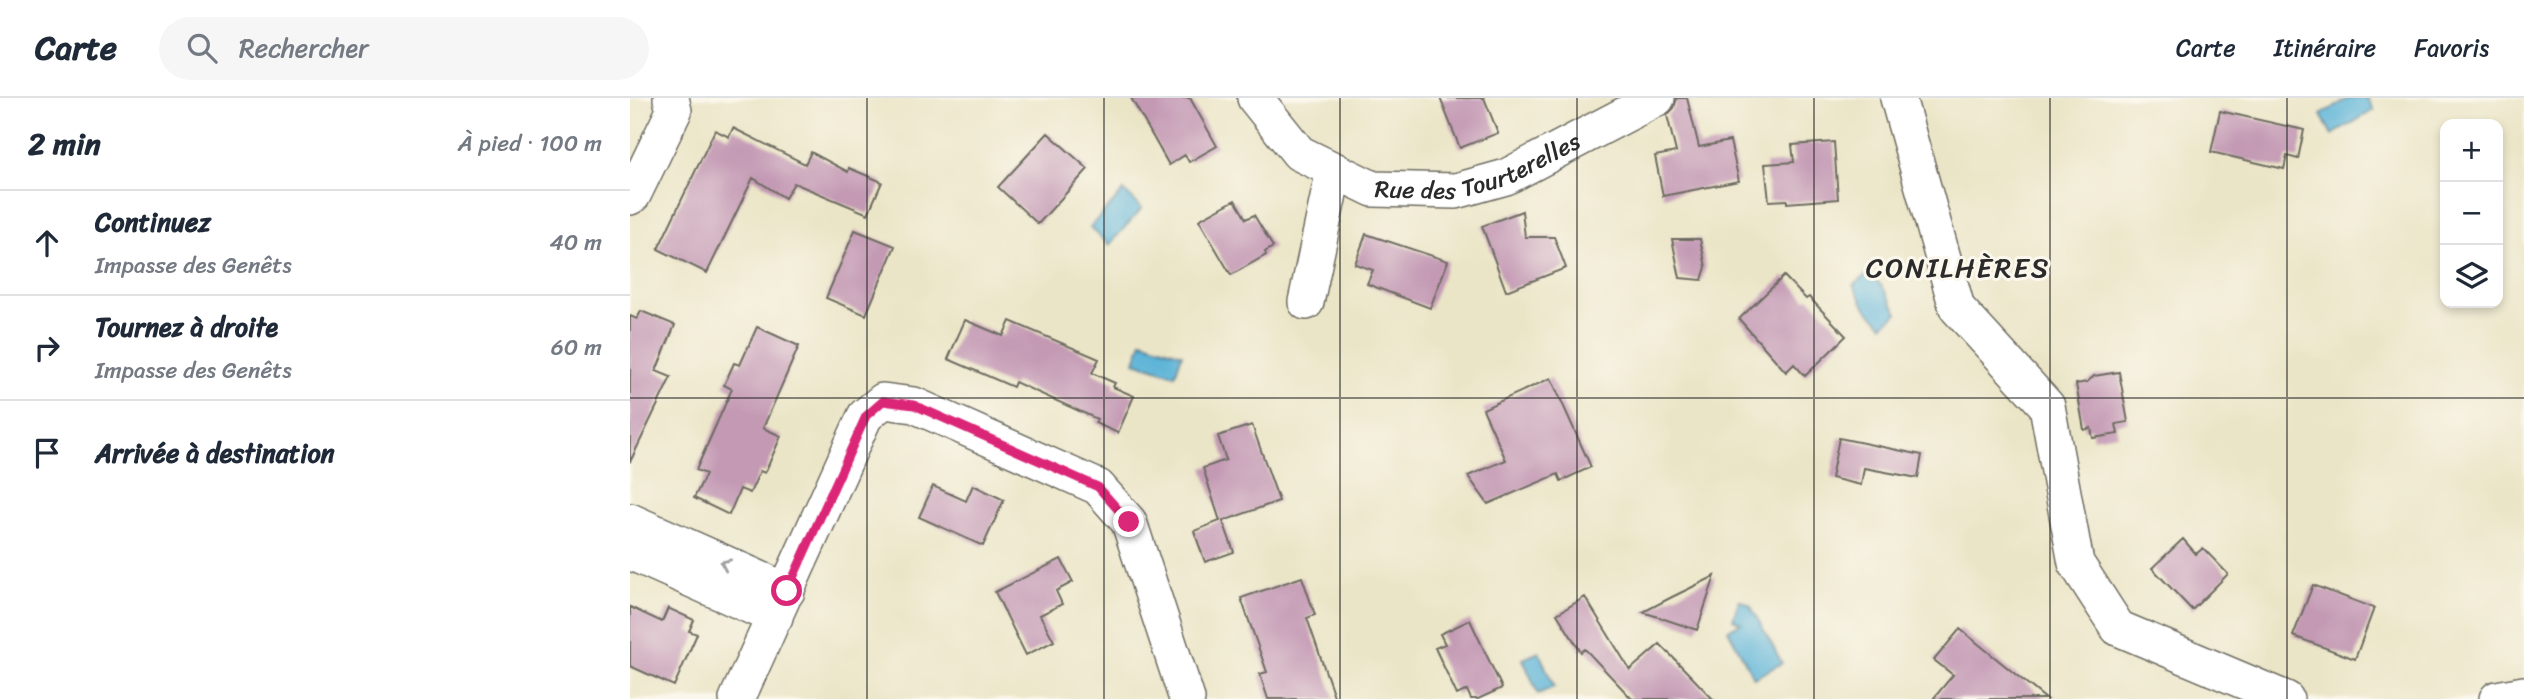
<!DOCTYPE html>
<html lang="fr">
<meta charset="utf-8">
<style>
:root{--surface:#fff;--page:#f6f6f7;--text:#1f2937;--muted:#747a83;--line:#e0e1e3}
body{margin:0;font-family:Sriracha,sans-serif;background:var(--page);color:var(--text)}
.controls{position:absolute;right:21px;top:21px;display:grid;overflow:hidden;border-radius:14px;box-shadow:0 4px 10px #0003}
.controls button{width:63px;height:63px;display:grid;place-items:center;padding:0;border:0;border-bottom:2px solid var(--line);background:var(--surface);color:var(--text);font:35px sans-serif}
.stop{position:absolute;width:21px;height:21px;margin:-16px;border:5px solid #db2777;border-radius:50%;background:#fff}
.stop.end{background:#db2777;border-color:#fff;box-shadow:0 2px 7px #0008}
.list{margin:0;padding:0;list-style:none}
h2{display:flex;justify-content:space-between;align-items:center;height:91px;margin:0;padding:0 28px;font-size:30px}
h2 small{font-size:23px;font-weight:400;color:var(--muted)}
.list li{display:grid;grid-template-columns:46px 1fr auto;gap:21px;align-items:center;box-sizing:border-box;height:105px;padding:0 28px;border-top:2px solid var(--line)}
.list b{display:block;font-size:26px;white-space:nowrap}
.list p{margin:0;font-size:23px;white-space:nowrap;color:var(--muted)}
.list em{font-size:23px;font-style:normal;color:var(--muted)}
.icon{flex:none;width:38px;height:38px;fill:none;stroke:currentColor;stroke-width:2;stroke-linecap:round;stroke-linejoin:round}
.map{position:relative;flex:none;width:1894px;height:601px;overflow:hidden}
header{display:flex;align-items:center;gap:42px;box-sizing:border-box;height:98px;padding:0 35px;background:var(--surface);border-bottom:2px solid var(--line)}
header strong{font-size:33px}
nav{display:flex;gap:38px;margin-inline-start:auto;font-size:24px}
.search{width:490px;height:63px;background:var(--page);display:flex;align-items:center;gap:18px;box-sizing:border-box;padding:0 24px;border-radius:38px;color:var(--muted);font-size:26px}
main{display:flex}
aside{flex:1;background:var(--surface)}
.map>svg:first-child{display:block}
.water{fill:#5ab2d7;stroke:#426e81;stroke-width:2}
.building{fill:#c399b4}
.lines{fill:none;stroke-linecap:round;stroke-linejoin:round}
.minor-casing{stroke:#6e6c62;stroke-width:38}
.minor{stroke:#fff;stroke-width:35}
.oneway{stroke:#a0a0a0}
.route{stroke:#db2777;stroke-width:9}
.grid{fill:none;stroke:#2b2b2b;stroke-width:2;stroke-opacity:0.55}
.labels{text-anchor:middle;stroke-width:6;stroke-linejoin:round;paint-order:stroke}
.street-label{font-size:24px;fill:#2b2b2b;stroke:#fbf7ec}
.quarter-label{font-size:28px;letter-spacing:2px;fill:#2b2b2b;stroke:#fbf7ec}
</style>
<header>
<strong>Carte</strong>
<div class="search"><svg class="icon" aria-label="search" viewBox="0 0 24 24"><circle cx="10" cy="10" r="6"/><path d="M15 15l6 6"/></svg>Rechercher</div>
<nav><a>Carte</a><a>Itinéraire</a><a>Favoris</a></nav>
</header>
<main>
<aside>
<h2>2 min<small>À pied · 100 m</small></h2>
<ul class="list">
<li><svg class="icon" aria-label="ahead" viewBox="0 0 24 24"><path d="M12 20V5M6 11l6-6 6 6"/></svg><div><b>Continuez</b><p>Impasse des Genêts</p></div><em>40 m</em></li>
<li><svg class="icon" aria-label="right" viewBox="0 0 24 24"><path d="M7 20v-9h11M14 6l5 5-5 5"/></svg><div><b>Tournez à droite</b><p>Impasse des Genêts</p></div><em>60 m</em></li>
<li><svg class="icon" aria-label="arrive" viewBox="0 0 24 24"><path d="M6 21V4h12l-3 4 3 4H6"/></svg><div><b>Arrivée à destination</b></div></li>
</ul>
</aside>
<div class="map">
<svg width="1894" height="601" viewBox="0 0 1894 601">
<rect width="100%" height="100%" fill="#fbf7ec"/>
<filter id="ink" filterUnits="userSpaceOnUse"><feTurbulence type="fractalNoise" baseFrequency=".0143" numOctaves="2"/><feDisplacementMap in="SourceGraphic" scale="14" xChannelSelector="R" yChannelSelector="G"/><feConvolveMatrix kernelMatrix="1 2 1 2 8 2 1 2 1" color-interpolation-filters="sRGB"/></filter>
<filter id="wash" filterUnits="userSpaceOnUse"><feTurbulence type="fractalNoise" baseFrequency=".00686" numOctaves="4" result="noise"/><feDisplacementMap in="SourceGraphic" scale="28" xChannelSelector="R" yChannelSelector="G"/><feGaussianBlur stdDeviation="1.57" result="paint"/><feColorMatrix in="noise" values="0 0 0 0 0 0 0 0 0 0 0 0 0 0 0 0 0 1.4 0 .05"/><feComposite in="paint" operator="in"/></filter>
<g filter="url(#wash)">
<rect width="100%" height="100%" fill="#ebe5c7"/>
<path class="water" d="M1719,0h18l7,12 -42,25 -11,-20z
M494,93l18,17 -33,37 -19,-18z
M1238,176l14,12 16,27 -15,12 -17,-17 -13,-23z
M512,243l40,13 -7,21 -40,-13z
M1109,502l11,5 32,58 -28,15 -26,-48 13,-7 -8,-4z
M909,554l15,35 -16,7 -15,-35z"/>
<g id="blocks">
<path class="building" d="M501,0h59l27,48 -28,16 -4,-7 -16,10z
M810,0h44l14,35 -38,15z
M1047,0h10l12,49 31,-6 9,40 -76,15 -8,-40 21,-4 -9,-37 7,-7z
M1590,13l84,19 -6,29 -11,-3 -3,13 -73,-17z
M103,30l72,36 6,-12 37,20 1,-4 33,14 -14,32 -74,-31 -9,15 -32,-20 -46,95 -49,-24 57,-119 14,7z
M418,35l40,36 -50,55 -40,-37z
M1204,44l4,57 -51,4v-3l-18,1 -4,-37 29,-2 -2,-17z
M605,102l11,19 8,-4 19,32 -8,5 1,3 -35,20 -32,-55z
M892,113l3,26h29l12,31 -60,23 -24,-65z
M225,132l40,16 -29,69 -40,-17z
M736,136l82,27 -18,47 -63,-24 6,-14 -18,-6z
M1042,141h28l6,28 -4,13 -22,-2z
M1154,178l22,23 3,-2 37,39 -41,40 -11,-12 -8,8 -47,-53z
M11,213l34,14 -19,46 15,6 -41,85v-146l7,3z
M335,222l38,16 7,-15 89,38 -7,14 23,10 -2,4 21,9 -16,37 -23,-10 2,-4 -82,-37 -2,5 -65,-28z
M127,229l42,19 -36,82 18,8 -16,37 -5,-2 -10,22 -10,-4 -11,26 -35,-17 12,-24 -10,-4 36,-81 -8,-4 10,-22 6,2z
M1489,274l9,50 -12,2 2,10 -25,4 -2,-10 -7,2 -8,-46 11,-2 7,-6z
M921,280l40,89 -30,14 -3,-7 -70,30 -20,-28 38,-16 -23,-51z
M622,327l27,76 -56,20 11,31 -29,10 -11,-31 26,-10 -17,-53 23,-8 -8,-24z
M1209,340l83,17 -4,23 -54,-10 -3,17 -30,-7z
M343,387l31,15 -21,46 -64,-29 14,-31 33,15z
M1553,441l13,15 7,-6 25,26 -36,36 -40,-42z
M431,461l12,23 -17,9 6,13 -22,11 14,26 -28,14 -31,-63z
M1085,478l-18,54 -54,-18 29,-15z
M672,479l13,38 -8,3 28,81h-67l-8,-25 7,-2 -26,-74z
M1683,487l61,23 -19,51 -62,-23z
M955,499l45,73 30,-26 53,55h-81l-47,-50 -4,3 -24,-38z
M0,509l32,15 6,-14 26,12 -5,11 8,3 -23,52 -44,-20z
M840,522l32,68 -24,11h-7l-4,-9 -10,5 -22,-47 10,-4 -5,-10z
M1330,531l86,70h-113l20,-24 -19,-15z"/>
</g>
</g>
<g filter="url(#ink)">
<use href="#blocks" fill-opacity="0" stroke="#6e6c62" stroke-width="2"/>
<g class="lines">
<defs>
<g id="minor">
<path id="s1" d="M625,0l44,55 74,36 83,2 50,-14 151,-79"/>
<path d="M1268,0l59,210 90,98 29,157 42,65 168,71"/>
<path d="M0,99l3,-2 41,-84 -3,-13"/>
<path d="M676,204l28,-132"/>
<path d="M0,423l157,70"/>
<path d="M0,454l145,65"/>
<path d="M107,601l128,-283 18,-15 31,4 184,82 31,35 58,177"/>
<path d="M1867,601l27,-5"/>
</g>
</defs>
<use href="#minor" class="minor-casing"/>
<use href="#minor" class="minor"/>
</g>
<defs><path id="oneway-chevron" d="M-2-3.5L2.5 0L-2 3.5" fill="none" stroke-width="1.6" stroke-linecap="round" stroke-linejoin="round" transform="scale(1.75)"/></defs>
<use class="oneway" href="#oneway-chevron" transform="translate(95 466) rotate(-156)"/>
</g>
<g class="lines" filter="url(#ink)">
<path class="route" d="M157,493l79,-175 17,-15 31,4 184,82 31,35"/>
</g>
<path class="grid" d="M237,0v601M474,0v601M710,0v601M947,0v601M1184,0v601M1420,0v601M1657,0v601M0,300h1894"/>
<g class="labels">
<g class="street-label">
<text dy="8" stroke="none"><textPath href="#s1" startOffset="262">Rue des Tourterelles</textPath></text>
</g>
<g class="quarter-label">
<text x="1328" y="179">CONILHÈRES</text>
</g>
</g>
</svg>
<div class="controls">
<button>+</button>
<button>−</button>
<button><svg class="icon" aria-label="layers" viewBox="0 0 24 24"><path d="M12 4l9 5-9 5-9-5zM3 14l9 5 9-5"/></svg></button>
</div>
<div class="stop" style="left:157px;top:493px"></div>
<div class="stop end" style="left:499px;top:424px"></div>
</div>
</main>
